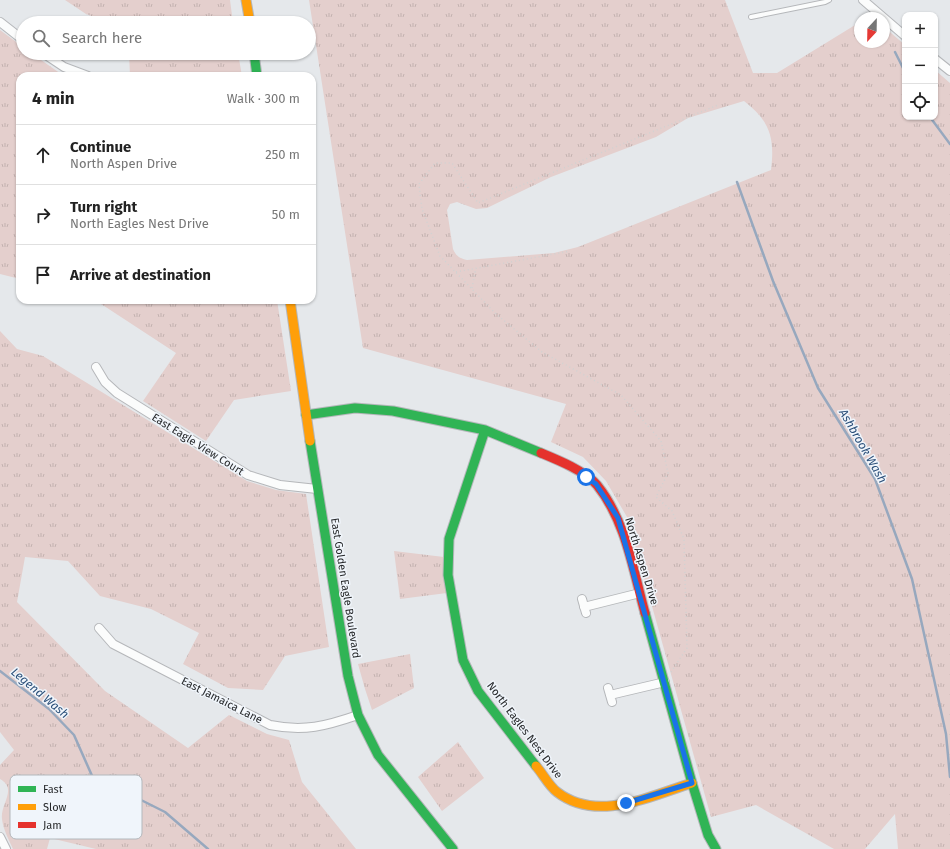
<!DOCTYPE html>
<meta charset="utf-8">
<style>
:root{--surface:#fff;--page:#f6f6f6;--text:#222;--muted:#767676;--line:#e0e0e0}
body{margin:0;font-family:"Fira Sans",sans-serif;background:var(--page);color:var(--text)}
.controls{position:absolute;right:12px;top:12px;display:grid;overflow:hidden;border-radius:8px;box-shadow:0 1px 3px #0004}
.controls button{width:36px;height:36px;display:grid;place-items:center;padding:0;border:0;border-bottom:1px solid var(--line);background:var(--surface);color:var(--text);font:20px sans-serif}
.compass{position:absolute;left:854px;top:12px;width:36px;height:36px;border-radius:50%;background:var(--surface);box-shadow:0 1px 3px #0004;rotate:202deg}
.stop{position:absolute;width:12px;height:12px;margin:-9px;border:3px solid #1a73e8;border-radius:50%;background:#fff}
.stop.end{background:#1a73e8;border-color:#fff;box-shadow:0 1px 4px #0008}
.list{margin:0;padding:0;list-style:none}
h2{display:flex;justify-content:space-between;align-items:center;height:52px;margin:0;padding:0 16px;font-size:17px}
h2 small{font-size:13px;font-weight:400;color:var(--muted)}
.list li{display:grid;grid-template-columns:26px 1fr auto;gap:12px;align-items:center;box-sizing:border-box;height:60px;padding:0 16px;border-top:1px solid var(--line)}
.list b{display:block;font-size:15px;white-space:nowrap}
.list p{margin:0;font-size:13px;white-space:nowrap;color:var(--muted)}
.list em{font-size:13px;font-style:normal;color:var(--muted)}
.icon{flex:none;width:22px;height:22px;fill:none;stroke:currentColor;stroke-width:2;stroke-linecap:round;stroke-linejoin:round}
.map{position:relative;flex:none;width:950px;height:849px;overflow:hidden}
.search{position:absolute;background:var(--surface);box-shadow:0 1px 3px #0004;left:16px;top:16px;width:300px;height:44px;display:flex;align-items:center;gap:10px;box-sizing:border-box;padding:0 14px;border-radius:22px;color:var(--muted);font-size:15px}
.panel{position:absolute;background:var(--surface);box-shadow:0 1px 3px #0004;left:16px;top:72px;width:300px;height:232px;border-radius:12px}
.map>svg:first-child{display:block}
.grass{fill:url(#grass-tufts);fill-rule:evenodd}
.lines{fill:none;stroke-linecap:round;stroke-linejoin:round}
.stream{stroke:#97a8be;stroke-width:2.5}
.lane-casing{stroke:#b5b7ba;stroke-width:6}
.street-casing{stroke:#b5b7ba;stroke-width:10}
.fast-casing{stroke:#b5b7ba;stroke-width:11}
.slow-casing{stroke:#b5b7ba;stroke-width:11}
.jam-casing{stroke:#b5b7ba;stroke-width:11}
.path{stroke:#d1d2d2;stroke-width:1.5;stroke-dasharray:1 3;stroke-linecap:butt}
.lane{stroke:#fbfcfc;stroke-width:4}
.street{stroke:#fbfcfc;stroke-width:8}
.fast{stroke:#30b455;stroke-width:9}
.slow{stroke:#ff9f0a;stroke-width:9}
.jam{stroke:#e5322d;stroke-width:9}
.route{stroke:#1a73e8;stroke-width:5}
.labels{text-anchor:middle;stroke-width:3;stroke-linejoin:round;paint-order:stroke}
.street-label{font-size:11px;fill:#26282a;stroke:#f0f5fb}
.water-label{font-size:12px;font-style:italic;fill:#2c507a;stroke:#f0f5fb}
.key{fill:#f0f5fb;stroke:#b3b8bc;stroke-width:1}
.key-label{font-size:11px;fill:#26282a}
</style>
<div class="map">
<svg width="950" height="849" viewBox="0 0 950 849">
<defs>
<pattern id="grass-tufts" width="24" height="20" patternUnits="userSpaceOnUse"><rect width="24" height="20" fill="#e4cfcd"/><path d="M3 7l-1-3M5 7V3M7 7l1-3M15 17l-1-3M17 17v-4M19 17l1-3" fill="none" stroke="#c3b2b0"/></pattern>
</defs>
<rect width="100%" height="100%" fill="#e5e8eb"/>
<path class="grass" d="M65,0h165l3,23h-123l-24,-9z
M309,0h416l28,73h24l83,-51v20h24v-15l21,18v72h30v-47l15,13v766h-52l-3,-35 -30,35h-31l-78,-44 -45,12 -84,-300 -21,-36 -23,-24 -32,-15 15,-38 -203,-56zM744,101c26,20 31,37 27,69l-193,77 -24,6 -87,7c-8,-2 -11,-4 -14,-11l-6,-39 3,-6 7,-2 19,7 11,-1 64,-31 105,-40 32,-19z
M0,30l23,17v6h8l33,23h-44v203l-20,-5z
M129,53h109l4,23h-112z
M95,300h182l14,91 -57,9 -28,41 -63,-40 33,-48z
M0,331l17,18 26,7 204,125 29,9 30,4 23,153 -44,9 -22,34 -35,-2 -45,-24 16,-31 -48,-24 -51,-13 -32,-35 -43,-4 -8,45 88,89 83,57 41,-33 38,19 22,6 13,42 54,67h-260l-46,-11 -3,11h-34c-4,-9 -10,-20 -11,-30 -2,-15 16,-30 -2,-40v-14l14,-15 -14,-18z
M394,551l50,6 3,36 -47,6z
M410,654l4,34 -42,22 -7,-21 -7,-25z
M458,742l26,36 -42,33 -24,-34z"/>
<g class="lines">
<path class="stream" d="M895,52l10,20
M930,117l20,27
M737,182l36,99 45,107 57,91 37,100 34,155 4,43
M0,671l49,38 25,26 19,43 17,12 23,6 32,16 43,37"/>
<defs>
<path id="lane" d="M751,17l74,-15 4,-2"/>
<path id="street" d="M863,0l21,18
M884,18l21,18
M0,22l23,18
M43,53l21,14 24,9
M935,59l15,12
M96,367l9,15 12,11 131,82 32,10 37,4
M582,599l4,14
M584,607l56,-14
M99,628l14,16 157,81c34,7 56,1 88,-10
M608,688l4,14
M610,695l55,-13
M0,837l6,12"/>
<path id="fast" d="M254,53l3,23
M306,415l49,-7 38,3 92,19 56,23
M485,430l-36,109 -1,36 15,85 15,31 58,75
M310,441l38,235 10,39 20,40 75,94
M645,613l47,170 16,52 8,14"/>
<path id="slow" d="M246,0l4,23
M290,300l20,141
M536,766c7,8 13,20 21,26 40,31 93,4 135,-9"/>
<path id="jam" d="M541,453c17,7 44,18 56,32 29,36 36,85 48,128"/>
</defs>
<use href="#lane" class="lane-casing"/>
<use href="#street" class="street-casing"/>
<use href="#fast" class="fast-casing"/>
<use href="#slow" class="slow-casing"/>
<use href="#jam" class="jam-casing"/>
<path class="path" d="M456,272l114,-21
M472,288l4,-20
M671,672l16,-24 -3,-109 -12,-28 -16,-14 12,-24 -7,-32 -40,-46 -79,-43 -46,-38 -56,-58 -18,-47 -3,-25 16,-21h17l26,40 240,-98"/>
<use href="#lane" class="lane"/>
<use href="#street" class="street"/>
<use href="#fast" class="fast"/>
<use href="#slow" class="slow"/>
<use href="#jam" class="jam"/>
</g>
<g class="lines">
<path class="route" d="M586,477l10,7 22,34 74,265 -66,20"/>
</g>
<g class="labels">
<g class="street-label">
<text transform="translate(198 444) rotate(32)" y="4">East Eagle View Court</text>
<text transform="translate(642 561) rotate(73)" y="4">North Aspen Drive</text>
<text transform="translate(346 588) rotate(81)" y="4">East Golden Eagle Boulevard</text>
<text transform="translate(222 700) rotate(27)" y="4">East Jamaica Lane</text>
<text transform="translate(525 730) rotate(53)" y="4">North Eagles Nest Drive</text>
</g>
<g class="water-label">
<text transform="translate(863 446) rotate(60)" y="4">Ashbrook Wash</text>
<text transform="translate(40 693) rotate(40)" y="4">Legend Wash</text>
</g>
</g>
<rect x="10" y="775" width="132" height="64" rx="6" class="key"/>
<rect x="18" y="786" width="18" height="6" fill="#30b455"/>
<rect x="18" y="804" width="18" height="6" fill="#ff9f0a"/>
<rect x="18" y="822" width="18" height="6" fill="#e5322d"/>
<g class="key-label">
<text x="43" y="793">Fast</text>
<text x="43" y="811">Slow</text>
<text x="43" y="829">Jam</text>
</g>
</svg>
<div class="controls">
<button>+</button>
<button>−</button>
<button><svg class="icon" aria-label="locate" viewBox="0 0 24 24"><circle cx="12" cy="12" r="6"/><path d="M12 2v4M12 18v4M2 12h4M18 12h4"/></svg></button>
</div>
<svg class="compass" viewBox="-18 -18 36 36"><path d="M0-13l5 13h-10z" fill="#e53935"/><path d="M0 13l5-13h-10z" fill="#767676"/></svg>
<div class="stop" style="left:586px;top:477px"></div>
<div class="stop end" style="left:626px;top:803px"></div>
<div class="search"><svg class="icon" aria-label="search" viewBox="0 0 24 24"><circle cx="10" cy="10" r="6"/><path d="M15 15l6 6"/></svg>Search here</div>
<section class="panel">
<h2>4 min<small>Walk · 300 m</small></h2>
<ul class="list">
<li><svg class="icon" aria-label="ahead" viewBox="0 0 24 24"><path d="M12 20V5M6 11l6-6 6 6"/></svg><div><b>Continue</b><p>North Aspen Drive</p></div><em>250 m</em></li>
<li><svg class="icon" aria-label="right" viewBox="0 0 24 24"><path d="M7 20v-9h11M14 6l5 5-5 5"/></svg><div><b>Turn right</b><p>North Eagles Nest Drive</p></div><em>50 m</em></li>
<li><svg class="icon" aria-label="arrive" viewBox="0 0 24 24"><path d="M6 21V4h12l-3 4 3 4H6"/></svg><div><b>Arrive at destination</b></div></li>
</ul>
</section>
</div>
